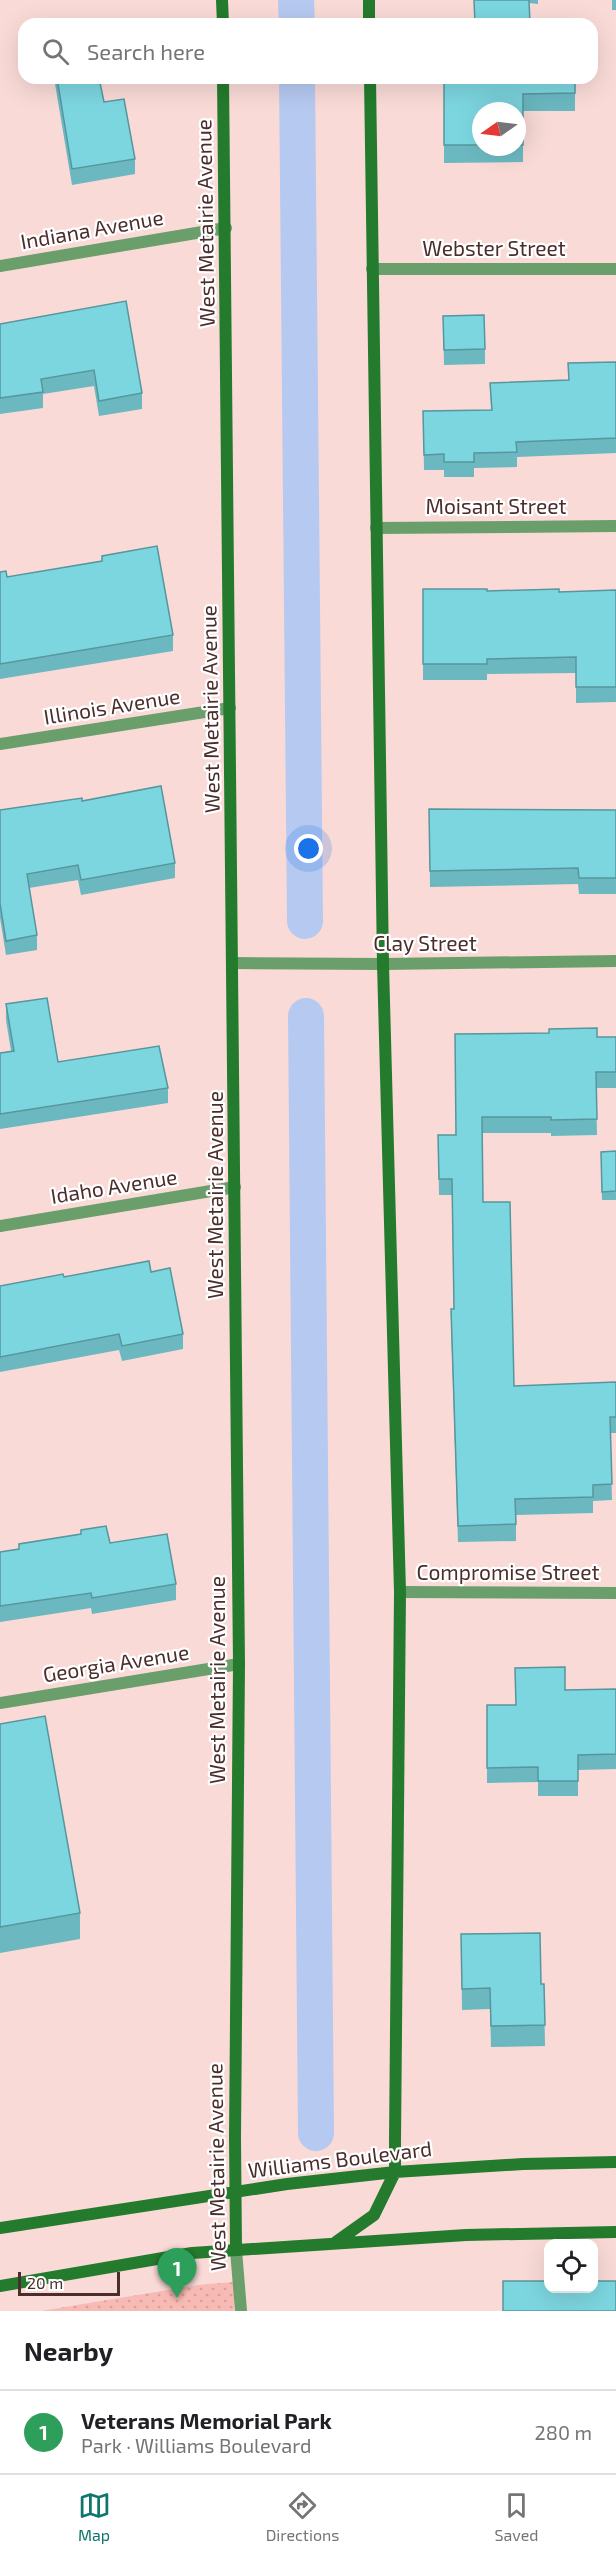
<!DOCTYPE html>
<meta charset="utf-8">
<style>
:root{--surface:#fff;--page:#f6f6f6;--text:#202124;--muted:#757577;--line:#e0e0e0;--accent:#0f766e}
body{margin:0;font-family:"Exo 2",sans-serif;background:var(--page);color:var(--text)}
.controls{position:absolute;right:18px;bottom:18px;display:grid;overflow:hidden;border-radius:12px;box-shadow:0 6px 24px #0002}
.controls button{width:54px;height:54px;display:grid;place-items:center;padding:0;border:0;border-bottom:2px solid var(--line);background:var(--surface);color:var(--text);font:30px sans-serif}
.compass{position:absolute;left:472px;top:102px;width:54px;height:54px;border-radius:50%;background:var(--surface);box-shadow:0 6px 24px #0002;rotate:256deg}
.scale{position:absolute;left:18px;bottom:15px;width:102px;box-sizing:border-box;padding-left:6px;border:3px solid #4b2e2c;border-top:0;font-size:16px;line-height:21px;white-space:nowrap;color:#4b2e2c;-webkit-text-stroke:4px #fff;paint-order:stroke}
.you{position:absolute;left:309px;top:849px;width:21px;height:21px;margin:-15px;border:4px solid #fff;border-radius:50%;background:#1a73e8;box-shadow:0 0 0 9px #1a73e833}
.badge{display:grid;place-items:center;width:39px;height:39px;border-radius:50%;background:var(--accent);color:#fff;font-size:20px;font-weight:700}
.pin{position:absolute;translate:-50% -50px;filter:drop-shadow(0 2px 3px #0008)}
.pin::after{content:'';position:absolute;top:32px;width:21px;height:18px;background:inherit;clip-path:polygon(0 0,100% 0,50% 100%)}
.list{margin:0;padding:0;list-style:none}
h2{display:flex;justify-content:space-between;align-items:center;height:78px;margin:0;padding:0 24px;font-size:26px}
h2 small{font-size:20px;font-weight:400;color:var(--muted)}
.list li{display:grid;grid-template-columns:39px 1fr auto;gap:18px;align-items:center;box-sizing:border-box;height:84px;padding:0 24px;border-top:2px solid var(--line)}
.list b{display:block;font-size:22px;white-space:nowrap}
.list p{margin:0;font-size:20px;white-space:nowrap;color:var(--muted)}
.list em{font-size:20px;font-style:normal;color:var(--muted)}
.icon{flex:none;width:33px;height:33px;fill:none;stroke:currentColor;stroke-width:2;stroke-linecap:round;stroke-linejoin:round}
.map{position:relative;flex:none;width:616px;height:2311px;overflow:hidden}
.search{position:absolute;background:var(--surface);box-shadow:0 6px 24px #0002;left:18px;right:18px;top:18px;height:66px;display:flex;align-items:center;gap:15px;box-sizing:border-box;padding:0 21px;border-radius:18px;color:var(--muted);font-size:22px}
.sheet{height:162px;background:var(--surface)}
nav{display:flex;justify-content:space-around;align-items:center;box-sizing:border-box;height:84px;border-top:2px solid var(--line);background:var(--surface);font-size:16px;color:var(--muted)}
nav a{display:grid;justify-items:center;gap:3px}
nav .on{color:var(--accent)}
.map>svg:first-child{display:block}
.park{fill:url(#park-dots)}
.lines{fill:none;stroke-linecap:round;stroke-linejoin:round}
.canal{stroke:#b6c9f1;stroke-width:36}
.minor{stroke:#6a9e6b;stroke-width:12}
.secondary{stroke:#247b2d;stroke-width:12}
.wall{fill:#6bb8c1;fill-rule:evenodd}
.building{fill:#7cd6e0;stroke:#57969d;stroke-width:1.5}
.labels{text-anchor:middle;stroke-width:4.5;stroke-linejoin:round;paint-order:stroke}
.street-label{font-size:21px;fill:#4b2e2c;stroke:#fff}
</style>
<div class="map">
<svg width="616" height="2311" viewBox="0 0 616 2311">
<defs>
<pattern id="park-dots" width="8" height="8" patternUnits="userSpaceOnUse" patternTransform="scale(1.5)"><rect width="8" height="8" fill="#f8bab4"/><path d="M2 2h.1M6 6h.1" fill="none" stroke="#d6a09b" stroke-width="1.8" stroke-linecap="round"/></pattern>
</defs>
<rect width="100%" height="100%" fill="#f9dad7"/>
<path class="park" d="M234,2282v29h-193l157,-26z"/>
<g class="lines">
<path class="canal" d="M296,0l1,24
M297,78l8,843
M306,1016l10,1117"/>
<path class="minor" d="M0,266l226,-38
M372,269h244
M376,528l240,-2
M0,744l230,-36
M234,963l149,1 233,-3
M0,1226l235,-39
M400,1592l216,1
M0,1703l239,-39
M236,2250l5,61"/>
<path class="secondary" d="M222,0l1,24
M369,0v24
M223,78l16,1586 -4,474 1,112
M0,2228l287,-44 108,-12 128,-8 93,-2
M336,2242l38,-27 21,-43v-31l5,-549 -17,-628 -13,-886
M0,2286l192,-33 274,-18 150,-3"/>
</g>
<path class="wall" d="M474,0h64v4l-9,-1z
M612,0h4v10h-4z
M54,78h45l5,24 31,57v15l-63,11z
M444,78h131v33h-52v51l-79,1zM481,111h36v36h-36z
M443,316l42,33v15l-41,1z
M0,324l142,69v16l-43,7 -5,-30 -51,8v14l-43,6z
M616,362v91l-99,4v10l-43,1v9h-30v-7h-20l-1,-59 68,-1 -1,-27 78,-3z
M102,556l71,79v16l-173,28v-107l7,5 95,-16z
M423,589l64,2 72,1 57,-2v112l-40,1v-30l-89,1v6h-64z
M82,801l93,62v15l-94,17 -3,-15 -49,8 8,47v15l-31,5 -6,-37v-108z
M429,809l187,1v84h-37l-1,-10 -148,3z
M6,1004l52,58 110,26v15l-168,26v-76l11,-2 -5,-31z
M597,1037h19v51h-20l1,47 -46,1v-3h-69l1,69 31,184 102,-4v51h-6l2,67 -19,1v12l-77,2v26l-58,1 -7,-217v-16h3l-2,-114h-13l-1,-60h18z
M616,1151v49h-14l-1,-48z
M151,1272l32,62v15l-61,12 -3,-11 -119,22v-86l64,-9z
M81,1530l29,13 66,41v16l-84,14 -1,-6 -91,14v-70l19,-3v-5l62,-10z
M616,1689v80l-38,1v26h-40v-14l-51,1v-78h29l49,-15z
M0,1724l80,189v26l-80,14z
M461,1934l80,50h3l1,62 -54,1 -1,-38 -28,1z"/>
<path class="building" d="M474,0h55l1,24h-55z
M57,78h42l5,24 20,-3 11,60 -63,10z
M444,78h131v15l-52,1v51h-6v-34h-36v34h-37z
M126,301l16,92 -43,8 -5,-31 -53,9 2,13 -43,6v-74z
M484,315l1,34 -41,1 -1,-34z
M616,362v76l-100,4 1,10 -43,1v9h-30v-8l-20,1 -1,-44 69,-1 -2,-27 79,-3 -1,-17z
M157,546l16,89 -173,29v-92l6,-1 1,6 95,-16v-5z
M423,589h64v2l72,-2v3l57,-2v97h-40v-30l-89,2v5h-64z
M161,786l14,77 -94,17 -3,-15 -51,9 10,61 -31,6 -6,-38v-93l82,-12v3z
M429,809l187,1v68h-37l-1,-10 -148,3z
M47,998l11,64 101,-16 9,42 -168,26v-61l14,-2 -8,-47z
M597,1028v9h19v35h-20l1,47 -46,1v-3h-69l1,85h27l4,184 102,-4v35h-6l2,67 -19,1v12l-78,2 1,25 -58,2 -7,-217h3l-2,-130h-13l-1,-44h18l-1,-101 94,-1v-4z
M616,1151v40l-14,1 -1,-40z
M149,1261l2,11 19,-4 13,66 -61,12 -3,-12 -119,23v-71l63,-12 1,3z
M106,1526l4,17 57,-9 9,50 -84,14 -1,-5 -91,13v-54l19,-3v-5l62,-10v-4z
M565,1667v23l51,-1v65l-38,1v26h-40v-14l-51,1v-63h29l-1,-37z
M45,1716l35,197 -80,14v-203z
M540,1933l1,51h3l1,41 -54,1 -1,-38 -28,1 -1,-55z
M503,2281h46v8h45v-8h22v30h-113z"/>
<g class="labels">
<g class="street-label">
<text transform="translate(206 223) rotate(-91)" y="7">West Metairie Avenue</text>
<text transform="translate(92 230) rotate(-10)" y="7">Indiana Avenue</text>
<text x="494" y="256">Webster Street</text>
<text x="496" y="514">Moisant Street</text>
<text transform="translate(112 707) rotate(-9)" y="7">Illinois Avenue</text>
<text transform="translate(211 709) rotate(-91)" y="7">West Metairie Avenue</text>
<text x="425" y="951">Clay Street</text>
<text transform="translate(114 1187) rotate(-9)" y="7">Idaho Avenue</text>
<text transform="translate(216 1195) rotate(-90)" y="7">West Metairie Avenue</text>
<text x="508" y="1580">Compromise Street</text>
<text transform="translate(116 1664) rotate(-9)" y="7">Georgia Avenue</text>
<text transform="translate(218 1680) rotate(-90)" y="7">West Metairie Avenue</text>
<text transform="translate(340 2160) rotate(-7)" y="7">Williams Boulevard</text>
<text transform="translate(217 2167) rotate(-91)" y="7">West Metairie Avenue</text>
</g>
</g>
</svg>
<div class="controls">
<button><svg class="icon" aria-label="locate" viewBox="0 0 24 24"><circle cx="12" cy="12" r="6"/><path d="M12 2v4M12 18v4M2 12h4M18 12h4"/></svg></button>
</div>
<svg class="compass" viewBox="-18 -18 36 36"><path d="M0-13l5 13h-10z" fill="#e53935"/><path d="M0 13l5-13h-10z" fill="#757577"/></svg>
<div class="scale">20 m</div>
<div class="you"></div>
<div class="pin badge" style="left:177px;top:2298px;background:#2e9e5b">1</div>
<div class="search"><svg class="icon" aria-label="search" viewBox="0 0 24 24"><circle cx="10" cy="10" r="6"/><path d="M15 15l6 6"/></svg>Search here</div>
</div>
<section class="sheet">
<h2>Nearby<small></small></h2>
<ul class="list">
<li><span class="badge" style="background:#2e9e5b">1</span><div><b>Veterans Memorial Park</b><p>Park · Williams Boulevard</p></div><em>280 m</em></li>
</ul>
</section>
<nav>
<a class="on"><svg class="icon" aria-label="map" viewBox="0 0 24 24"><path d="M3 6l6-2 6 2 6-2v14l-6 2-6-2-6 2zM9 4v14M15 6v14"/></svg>Map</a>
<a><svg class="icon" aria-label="directions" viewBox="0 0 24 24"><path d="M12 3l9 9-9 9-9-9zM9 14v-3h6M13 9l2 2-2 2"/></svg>Directions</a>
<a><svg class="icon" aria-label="saved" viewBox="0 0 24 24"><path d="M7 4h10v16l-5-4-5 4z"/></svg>Saved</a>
</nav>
